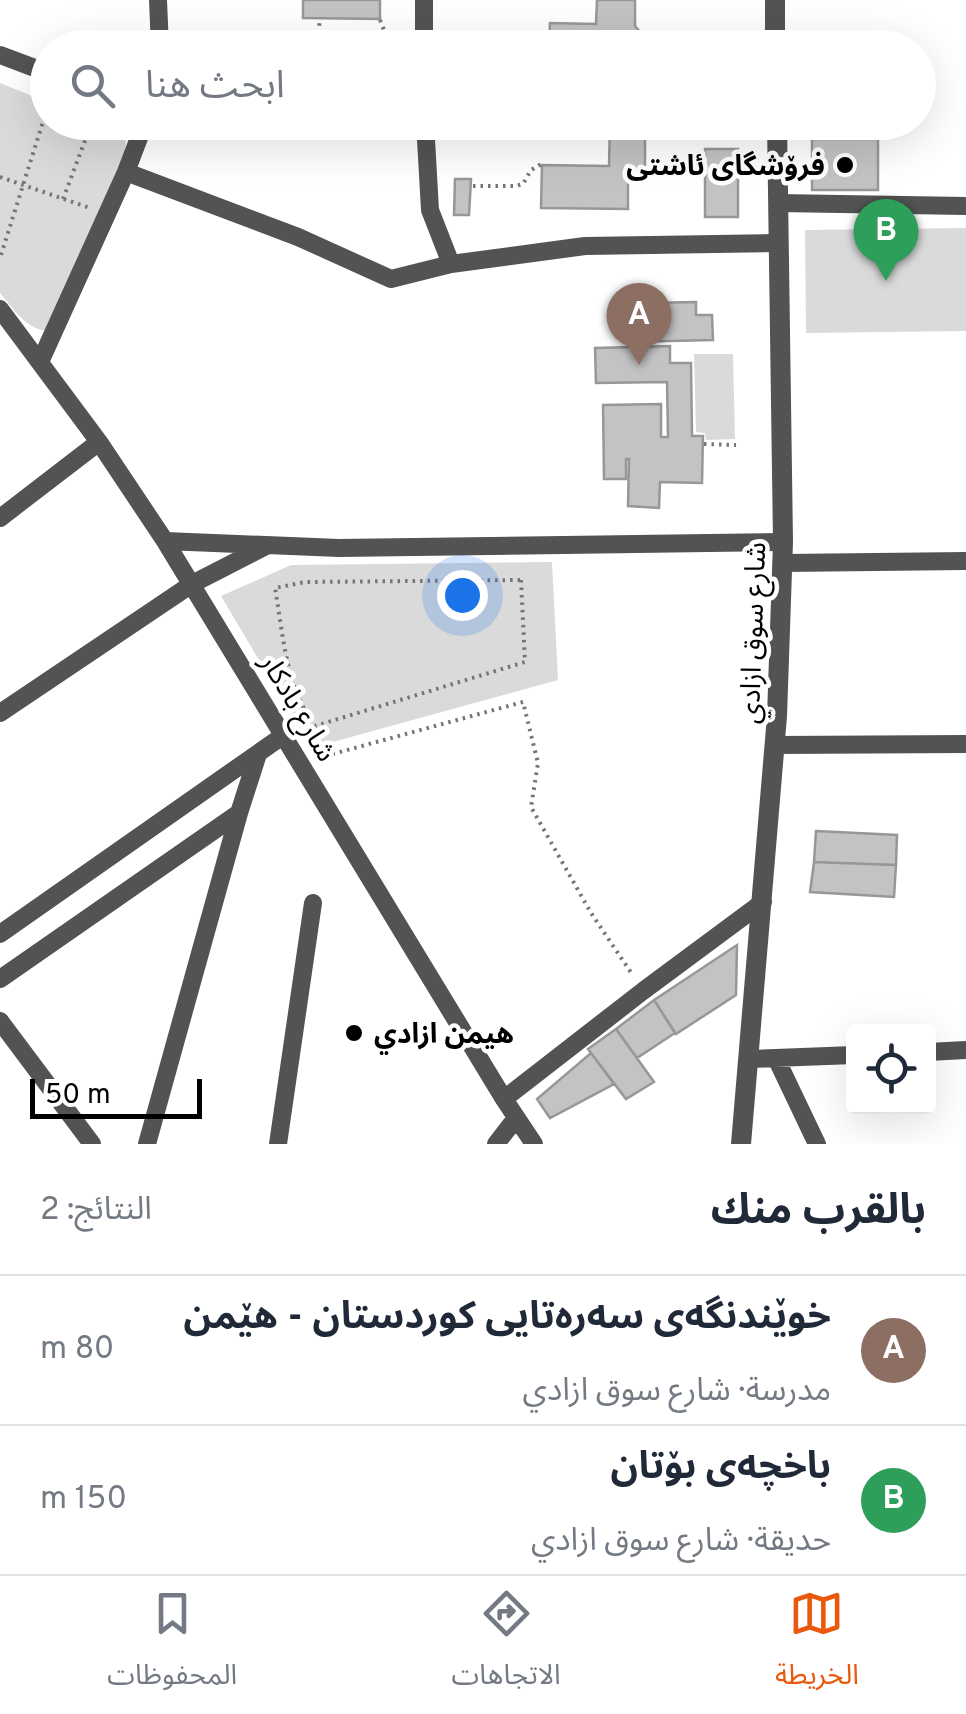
<!DOCTYPE html>
<html lang="ar">
<meta charset="utf-8">
<style>
:root{--surface:#fff;--page:#f2f2f3;--text:#1f2937;--muted:#747a83;--line:#e0e1e3;--accent:#ea580c}
body{margin:0;font-family:Overpass,"Noto Sans Arabic",sans-serif;background:var(--page);color:var(--text);direction:rtl}
.controls{position:absolute;right:30px;bottom:30px;display:grid;overflow:hidden;border-radius:10px;box-shadow:0 10px 40px #0002}
.controls button{width:90px;height:90px;display:grid;place-items:center;padding:0;border:0;border-bottom:2px solid var(--line);background:var(--surface);color:var(--text);font:50px sans-serif}
.scale{position:absolute;left:30px;bottom:25px;width:172px;box-sizing:border-box;padding-left:10px;border:5px solid #000;border-top:0;font-size:28px;line-height:35px;white-space:nowrap;color:#000;-webkit-text-stroke:8px #fff;paint-order:stroke}
.you{position:absolute;left:462px;top:595px;width:35px;height:35px;margin:-25px;border:8px solid #fff;border-radius:50%;background:#1a73e8;box-shadow:0 0 0 15px #1a73e833}
.badge{display:grid;place-items:center;width:65px;height:65px;border-radius:50%;background:var(--accent);color:#fff;font-size:32px;font-weight:700}
.pin{position:absolute;translate:-50% -82px;filter:drop-shadow(0 2px 5px #0008)}
.pin::after{content:'';position:absolute;top:52px;width:35px;height:30px;background:inherit;clip-path:polygon(0 0,100% 0,50% 100%)}
.list{margin:0;padding:0;list-style:none}
h2{display:flex;justify-content:space-between;align-items:center;height:130px;margin:0;padding:0 40px;font-size:42px}
h2 small{font-size:32px;font-weight:400;color:var(--muted)}
.list li{display:grid;grid-template-columns:65px 1fr auto;gap:30px;align-items:center;box-sizing:border-box;height:150px;padding:0 40px;border-top:2px solid var(--line)}
.list b{display:block;font-size:38px;white-space:nowrap}
.list p{margin:0;font-size:32px;white-space:nowrap;color:var(--muted)}
.list em{font-size:32px;font-style:normal;color:var(--muted)}
.icon{flex:none;width:55px;height:55px;fill:none;stroke:currentColor;stroke-width:2;stroke-linecap:round;stroke-linejoin:round}
.map{position:relative;flex:none;width:966px;height:1144px;overflow:hidden;direction:ltr}
.search{position:absolute;background:var(--surface);box-shadow:0 10px 40px #0002;left:30px;right:30px;top:30px;height:110px;display:flex;align-items:center;gap:25px;box-sizing:border-box;padding:0 35px;border-radius:55px;color:var(--muted);font-size:38px}
.sheet{height:430px;background:var(--surface)}
nav{display:flex;justify-content:space-around;align-items:center;box-sizing:border-box;height:140px;border-top:2px solid var(--line);background:var(--surface);font-size:28px;color:var(--muted)}
nav a{display:grid;justify-items:center;gap:5px}
nav .on{color:var(--accent)}
.map>svg:first-child{display:block}
.green{fill:#dadada}
.building{fill:#c3c3c3;stroke:#979797;stroke-width:2.5}
.lines{fill:none;stroke-linecap:round;stroke-linejoin:round}
.path{stroke:#757575;stroke-width:4;stroke-dasharray:2.5 5;stroke-linecap:butt}
.minor{stroke:#535353;stroke-width:18}
.tertiary{stroke:#535353;stroke-width:20}
.poi-dot{fill:#000;stroke:#fff;stroke-width:4}
.labels{text-anchor:middle;stroke-width:9;stroke-linejoin:round;paint-order:stroke}
.poi-label{font-size:28px;font-weight:bold;fill:#000;stroke:#fff;text-anchor:end}
.street-label{font-size:28px;fill:#000;stroke:#fff}
</style>
<div class="map">
<svg width="966" height="1144" viewBox="0 0 966 1144">
<rect width="100%" height="100%" fill="#fff"/>
<path class="green" d="M0,83l47,19 1,20 50,1 24,9 4,11 -2,13 -78,175c-22,-4 -32,-22 -46,-38z
M966,228v103l-160,2 -1,-103z
M694,354h39l2,85 -29,1 -1,-7 -9,-1z
M552,562l6,118 -247,68 -90,-152 70,-31z"/>
<path class="building" d="M303,0h77v19l-77,-1z
M597,0h38v26l7,8v14h-93l1,-25 46,1z
M610,122h35v51h-17v36l-87,-1 1,-43 67,1z
M812,139h66v51h-66z
M705,149h33v68h-33z
M455,179h16l-2,36h-15z
M696,302v13h16l1,25 -84,2 -1,-31 18,-1v-7z
M670,346v17h21l1,73h11l-1,47 -42,-1 -1,26 -31,-2 1,-47h-3v20h-22l-1,-74 58,-1v33h7l-1,-55 -71,1 -1,-35z
M816,831l81,4 -1,30 -82,-3z
M814,862l82,3 -2,32 -84,-5z
M737,945l-1,50 -60,39 -22,-34z
M654,1000l21,33 -38,25 -21,-29z
M616,1029l38,53 -28,17 -38,-50z
M591,1053l23,31 -64,34 -13,-19z"/>
<g class="lines">
<path class="path" d="M380,20l11,28
M316,48l4,-28
M728,48l11,-1
M0,177l90,31
M473,186h43l7,-2 8,-14 12,-7
M63,199l23,-61
M1,255l46,-146
M704,444l32,1
M521,580l4,82 -210,64c-29,-38 -32,-92 -40,-138l30,-6z
M318,758l205,-56 15,61 -7,44 60,106 41,61"/>
<path class="minor" d="M158,0l2,48
M424,0v48
M0,55l48,18
M425,122l5,88 21,54
M126,172l172,65 93,42 60,-15 134,-18 193,-3
M778,203l188,3
M0,309l99,133 66,99 339,558 30,45
M40,362l86,-190 19,-50
M0,518l99,-76
M165,541l174,7 444,-6
M783,563l183,-2
M0,713l192,-129 74,-38
M776,745l190,-1
M0,934l284,-199
M0,979l239,-166
M0,1021l92,123
M928,1052l38,-2
M776,1058l41,86
M749,1059l105,-4
M504,1099l139,-108 120,-89
M147,1144l92,-331 19,-59
M278,1144l35,-241
M496,1144l20,-26"/>
<path class="tertiary" d="M775,0v48
M741,1144l36,-428 6,-174 -6,-420"/>
</g>
<g class="poi-dot">
<circle cx="845" cy="165" r="10"/>
<circle cx="354" cy="1033" r="10"/>
</g>
<g class="labels">
<g class="poi-label">
<text x="825" y="175">فرۆشگای ئاشتی</text>
<text x="374" y="1043" text-anchor="start">هيمن ازادي</text>
</g>
<g class="street-label">
<text transform="translate(752 633) rotate(-88)" y="10">شارع سوق ازادي</text>
<text transform="translate(299 707) rotate(59)" y="10">شارع بادكار</text>
</g>
</g>
</svg>
<div class="controls">
<button><svg class="icon" aria-label="locate" viewBox="0 0 24 24"><circle cx="12" cy="12" r="6"/><path d="M12 2v4M12 18v4M2 12h4M18 12h4"/></svg></button>
</div>
<div class="scale">50 m</div>
<div class="you"></div>
<div class="pin badge" style="left:639px;top:365px;background:#8d6e63">A</div>
<div class="pin badge" style="left:886px;top:281px;background:#2e9e5b">B</div>
<div class="search"><svg class="icon" aria-label="search" viewBox="0 0 24 24"><circle cx="10" cy="10" r="6"/><path d="M15 15l6 6"/></svg>ابحث هنا</div>
</div>
<section class="sheet">
<h2>بالقرب منك<small>النتائج: 2</small></h2>
<ul class="list">
<li><span class="badge" style="background:#8d6e63">A</span><div><b>خوێندنگەی سەرەتایی کوردستان - هێمن</b><p>مدرسة · شارع سوق ازادي</p></div><em>80 m</em></li>
<li><span class="badge" style="background:#2e9e5b">B</span><div><b>باخچەی بۆتان</b><p>حديقة · شارع سوق ازادي</p></div><em>150 m</em></li>
</ul>
</section>
<nav>
<a class="on"><svg class="icon" aria-label="map" viewBox="0 0 24 24"><path d="M3 6l6-2 6 2 6-2v14l-6 2-6-2-6 2zM9 4v14M15 6v14"/></svg>الخريطة</a>
<a><svg class="icon" aria-label="directions" viewBox="0 0 24 24"><path d="M12 3l9 9-9 9-9-9zM9 14v-3h6M13 9l2 2-2 2"/></svg>الاتجاهات</a>
<a><svg class="icon" aria-label="saved" viewBox="0 0 24 24"><path d="M7 4h10v16l-5-4-5 4z"/></svg>المحفوظات</a>
</nav>
